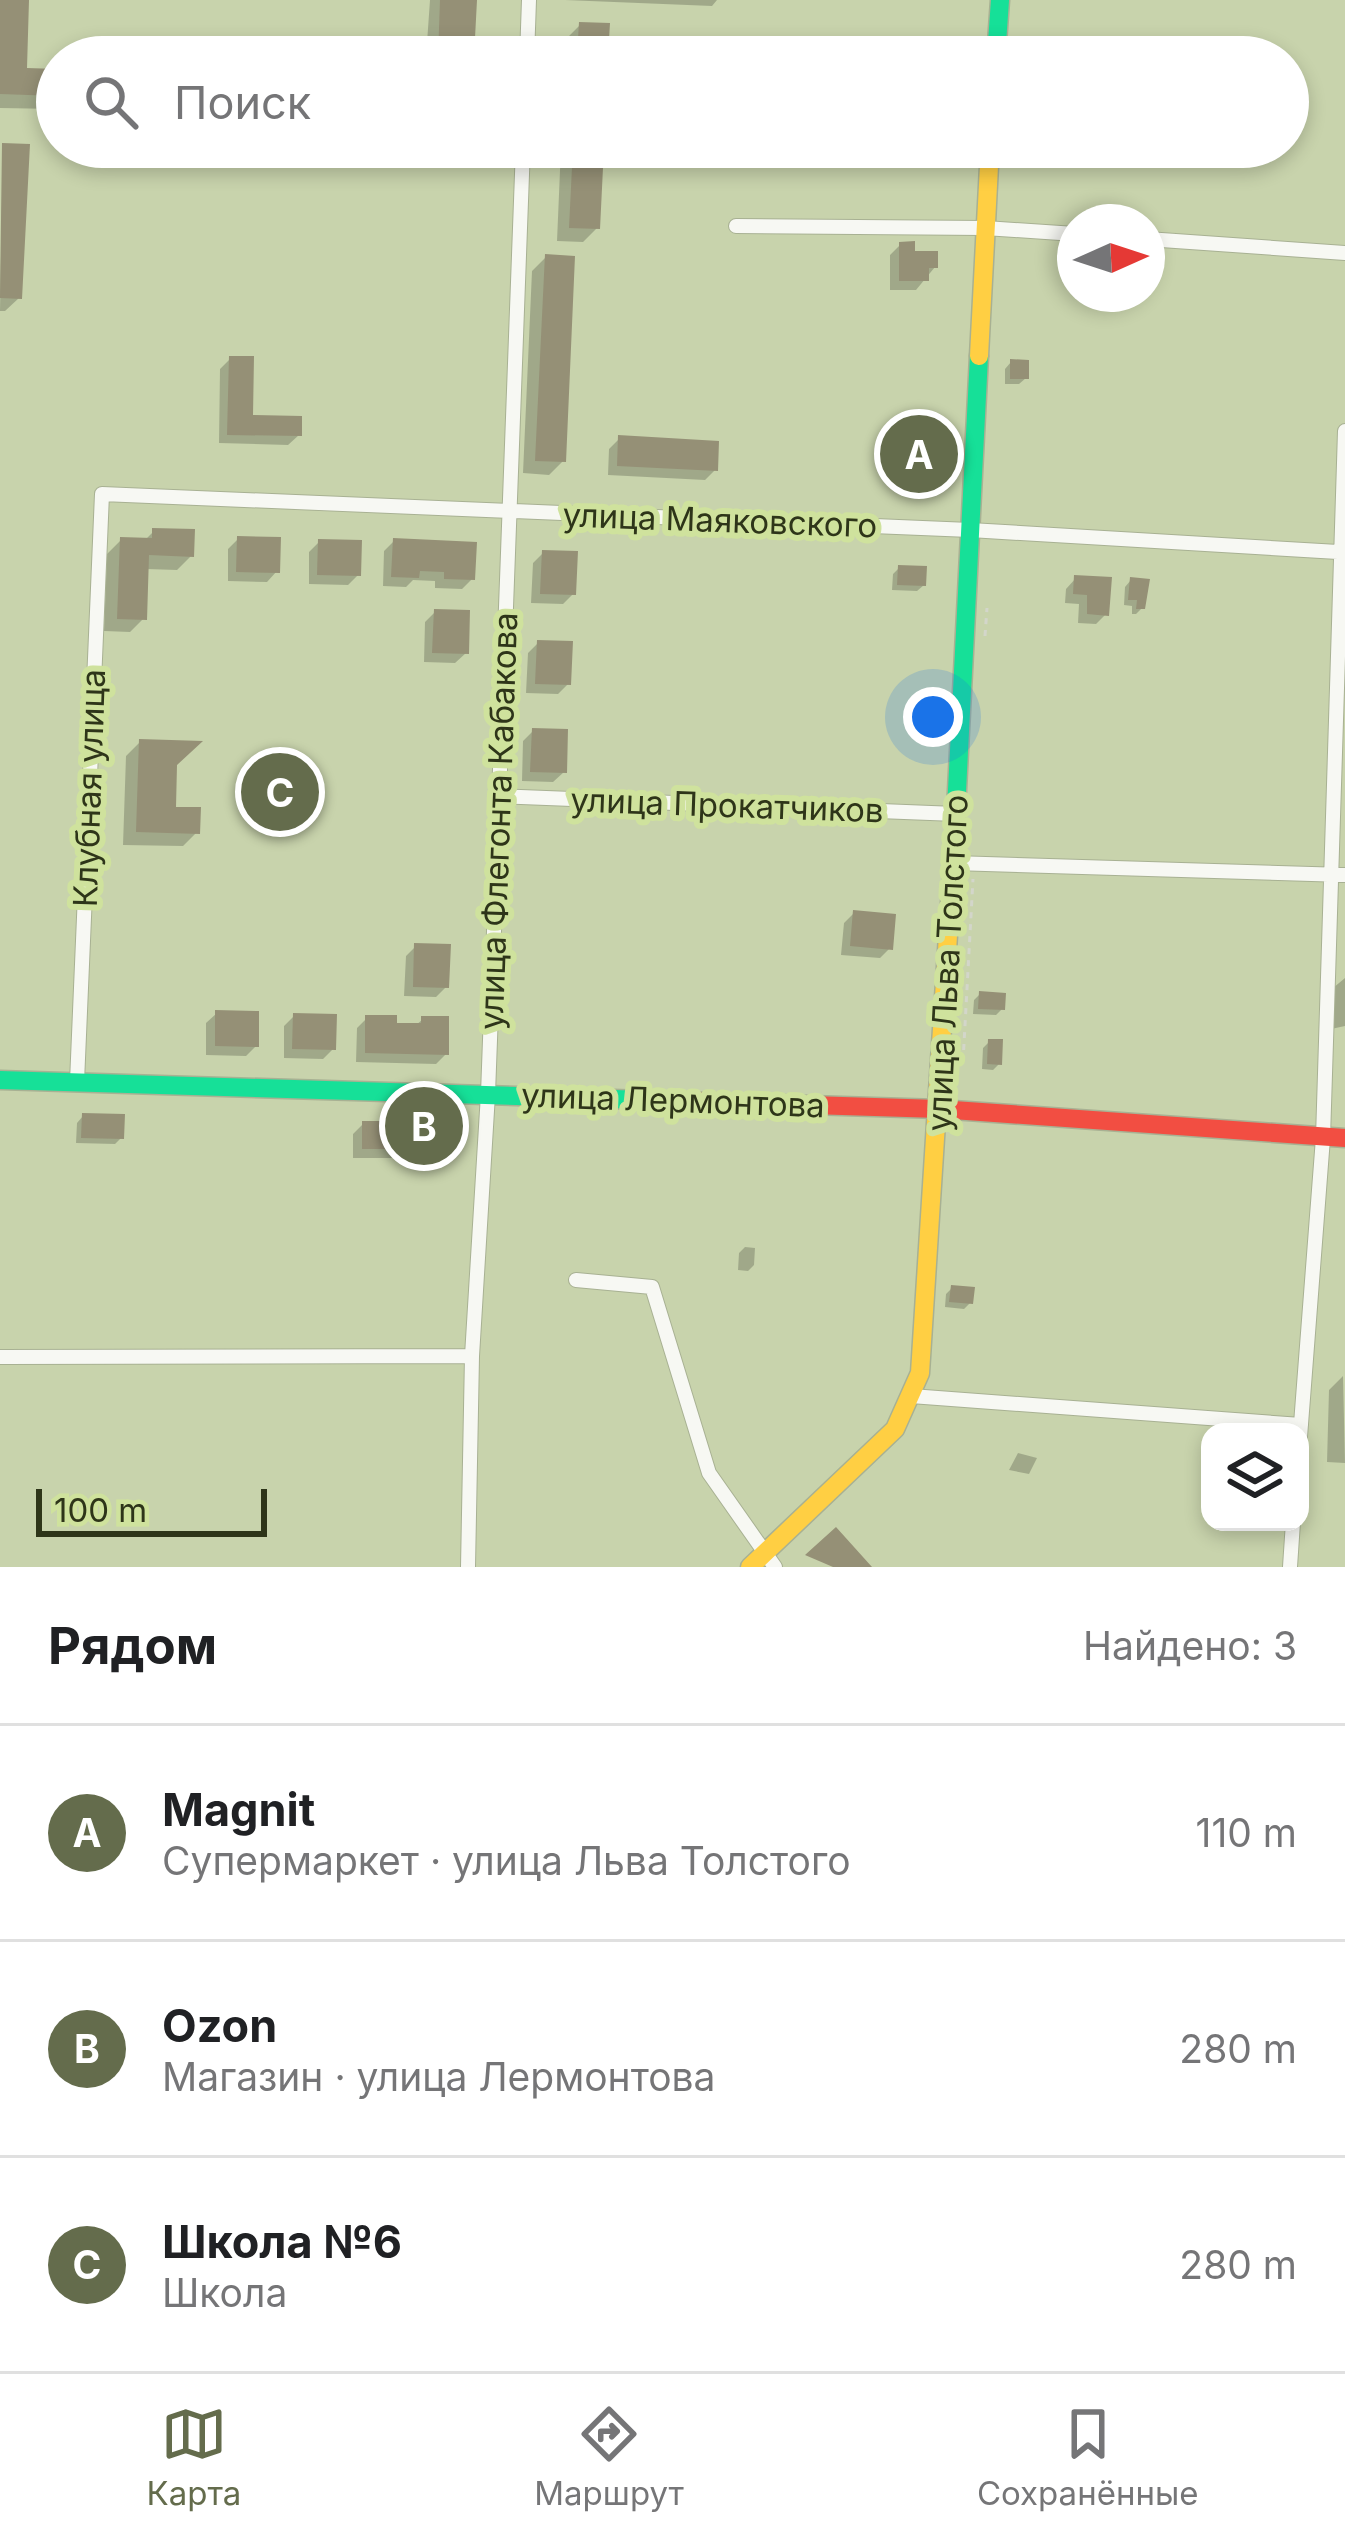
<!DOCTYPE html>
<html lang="ru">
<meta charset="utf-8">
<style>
:root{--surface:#fff;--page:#f2f2f2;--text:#202124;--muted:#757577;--line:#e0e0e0;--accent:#646c4c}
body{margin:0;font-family:Inter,sans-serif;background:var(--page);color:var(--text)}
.controls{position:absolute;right:36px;bottom:36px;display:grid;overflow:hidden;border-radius:24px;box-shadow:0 6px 18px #0003}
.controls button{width:108px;height:108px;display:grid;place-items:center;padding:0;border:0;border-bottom:3px solid var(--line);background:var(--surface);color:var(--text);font:60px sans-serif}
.compass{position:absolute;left:1057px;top:204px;width:108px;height:108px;border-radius:50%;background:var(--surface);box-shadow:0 6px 18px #0003;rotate:87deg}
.scale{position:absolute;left:36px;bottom:30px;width:231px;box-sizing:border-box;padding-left:12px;border:6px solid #2e3519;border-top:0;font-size:33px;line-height:42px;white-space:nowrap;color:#2e3519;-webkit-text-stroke:9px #cfe29d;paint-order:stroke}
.you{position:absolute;left:933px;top:717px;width:42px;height:42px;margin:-30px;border:9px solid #fff;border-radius:50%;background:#1a73e8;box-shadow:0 0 0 18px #1a73e833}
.badge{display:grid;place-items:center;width:78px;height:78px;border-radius:50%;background:var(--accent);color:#fff;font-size:39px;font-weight:700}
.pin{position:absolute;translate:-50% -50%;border:6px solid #fff;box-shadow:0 3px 12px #0006}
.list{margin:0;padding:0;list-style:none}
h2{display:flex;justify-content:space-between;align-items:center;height:156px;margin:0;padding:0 48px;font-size:51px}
h2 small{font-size:39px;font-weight:400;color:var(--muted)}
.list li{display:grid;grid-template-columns:78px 1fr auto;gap:36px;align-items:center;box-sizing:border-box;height:216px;padding:0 48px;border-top:3px solid var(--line)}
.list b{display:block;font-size:45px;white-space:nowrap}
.list p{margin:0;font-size:39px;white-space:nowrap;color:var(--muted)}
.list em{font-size:39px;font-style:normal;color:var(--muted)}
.icon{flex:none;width:66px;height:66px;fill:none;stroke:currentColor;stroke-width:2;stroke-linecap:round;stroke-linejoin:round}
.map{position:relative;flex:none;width:1345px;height:1567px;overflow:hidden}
.search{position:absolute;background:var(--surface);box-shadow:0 6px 18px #0003;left:36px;right:36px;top:36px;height:132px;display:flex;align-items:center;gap:30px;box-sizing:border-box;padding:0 42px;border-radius:66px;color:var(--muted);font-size:45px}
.sheet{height:804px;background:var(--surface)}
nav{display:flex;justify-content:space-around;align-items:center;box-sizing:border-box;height:168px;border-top:3px solid var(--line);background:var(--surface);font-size:33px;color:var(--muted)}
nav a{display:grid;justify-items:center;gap:6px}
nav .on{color:var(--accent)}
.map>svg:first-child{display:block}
.shadow{fill:#0003}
.building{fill:#959076}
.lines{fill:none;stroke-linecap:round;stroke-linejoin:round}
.street-casing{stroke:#a8b193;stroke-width:16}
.fast-casing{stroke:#a8b193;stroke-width:21}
.slow-casing{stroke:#a8b193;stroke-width:21}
.jam-casing{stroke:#a8b193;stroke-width:21}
.path{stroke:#d3d6ca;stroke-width:3;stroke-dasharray:6 6;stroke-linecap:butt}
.street{stroke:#f7f8f3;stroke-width:14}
.fast{stroke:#16e098;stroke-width:18}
.slow{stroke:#ffcf43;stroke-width:18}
.jam{stroke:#f24e42;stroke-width:18}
.labels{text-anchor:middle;stroke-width:12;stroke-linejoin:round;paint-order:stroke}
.street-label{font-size:33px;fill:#2e3519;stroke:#cfe29d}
</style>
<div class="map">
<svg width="1345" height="1567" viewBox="0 0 1345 1567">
<rect width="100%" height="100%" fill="#c8d3ac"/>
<path class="shadow" d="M0,0h26l-2,71 33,1v37l-57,-1z
M430,0h44l-3,57h-45z
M565,0h152l-5,6z
M580,25l25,32h-40l1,-18z
M3,146l16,152 -14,13h-5z
M561,147h40l-4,81 -14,14 -26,-1z
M900,245l35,22 -19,23h-26v-35z
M546,257l17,204 -14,14 -26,-2 9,-202z
M230,359l20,59 49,17 -11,10 -69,-2 1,-74z
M1011,362l15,16 -7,6h-14v-15z
M908,428l21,53 -10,11 -25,-2 3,-52z
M620,438l95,32 -10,10 -97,-5 1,-26z
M154,531l37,25 -14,14 -31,-1 -2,49 -14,14 -26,-1 3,-77 14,-14 23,1z
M238,539l39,32 -10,11 -39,-1v-32z
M394,541l78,38 -10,10 -27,-1v-7l-22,-1 -7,7 -23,-1 1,-35z
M319,542l39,33 -10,10 -39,-1v-32z
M543,553l30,41 -10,10 -32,-1 2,-40z
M899,568l25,17 -7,6 -25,-1 1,-16z
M1076,578l30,36 -10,10 -18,-1 1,-19 -14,-1 1,-14z
M1131,580l11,28 -6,6h-4v-8l-8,-1 1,-18z
M435,612l31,41 -11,10 -31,-1 1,-40z
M538,643l30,41 -10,10 -32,-1 2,-40z
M533,731l31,41 -11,10 -31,-1 1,-40z
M140,742l34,22 -1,45 24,23 -14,14 -60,-1 3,-89z
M854,913l36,35 -10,10 -39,-3 3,-32z
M416,946l30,41 -10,10 -32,-1 2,-40z
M1345,978v48l-14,3 2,-41z
M980,994l22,15 -6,6 -23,-1 1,-14z
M217,1013l39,33 -10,10 -40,-1v-32z
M294,1016l39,33 -10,10 -39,-1v-32z
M367,1018l27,8h21l8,-7 23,35 -10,10 -80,-2 1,-34z
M989,1042l10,22 -6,6 -11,-1 1,-21z
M83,1116l38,22 -6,6 -39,-1 1,-20z
M363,1124l69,24 -10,10h-69v-24z
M745,1247l10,1 -1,17 -6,6 -10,-1 1,-17z
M952,1288l18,15 -6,6 -19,-2 1,-13z
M1343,1376l2,87 -18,-1 2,-72z
M1018,1453l19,5 -8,16 -20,-4z"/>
<path class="building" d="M0,0h29l-2,68 30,1v27l-57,-2z
M440,0h37l-3,57h-36z
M579,22l31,1 -2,34h-31z
M2,143l28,1 -8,155 -22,-1z
M573,147h31l-4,82 -31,-1z
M915,241v10h23v17h-9v13h-30v-39z
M545,254l30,2 -9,206 -31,-1z
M229,356h25l-1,59 49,1v20l-75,-1z
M1010,359l19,1v19h-19z
M906,425l30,2 -4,56 -30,-2z
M618,435l101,6 -1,30 -101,-5z
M152,528l43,1 -1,28 -45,-2 -2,65 -30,-1 3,-82 32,1z
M237,536l44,1 -1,36 -44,-1z
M393,538l84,4 -2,38 -31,-1v-7l-24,-1 -1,7 -28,-1z
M318,539l44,1 -1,36 -44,-1z
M542,550l36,1 -2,44 -36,-1z
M898,565l29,1 -1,20 -29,-1z
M1074,575l38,2 -3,39 -22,-2v-19l-14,-1z
M1130,577l20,2 -5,30h-9l1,-9h-9z
M434,609l36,1 -1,44 -37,-1z
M537,640l36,1 -2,44 -36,-1z
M532,728l36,1 -1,44 -37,-1z
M139,739l64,2 -26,24 -1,42h25l-1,27 -64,-2z
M853,910l43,4 -3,36 -43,-4z
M414,943l37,1 -2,44 -36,-1z
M979,991l27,2 -1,17 -27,-1z
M215,1010l44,1v36l-44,-1z
M293,1013l44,1 -1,36 -44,-1z
M365,1015h32v8h24v-7h28v39l-84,-2z
M988,1039h15l-1,26 -15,-1z
M82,1113l43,1 -1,25 -43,-1z
M362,1121h73v28h-73z
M951,1285l24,2 -2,17 -24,-2z
M836,1527l36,40h-39l-28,-12z"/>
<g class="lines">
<defs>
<path id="street" d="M527,57l2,-57
M736,226l249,2 90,6
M1147,239l198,14
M498,796l458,18
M953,863l392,12
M77,1082l25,-588 868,36 368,22
M576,1280l76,7 57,186 66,94
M0,1357l472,-1
M911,1396l390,29
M1300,1437l23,-299 22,-707
M468,1567l4,-211 16,-262 35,-947
M1290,1567l3,-45"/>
<path id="fast" d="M996,57l4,-57
M956,810l23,-454
M0,1080l645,20"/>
<path id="slow" d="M979,356l11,-209
M750,1567l145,-138 25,-56 36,-563"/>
<path id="jam" d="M645,1100l294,9 406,29"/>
</defs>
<use href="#street" class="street-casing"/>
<use href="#fast" class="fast-casing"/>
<use href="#slow" class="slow-casing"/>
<use href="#jam" class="jam-casing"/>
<path class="path" d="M985,636l2,-28
M963,1062l10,-183"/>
<use href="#street" class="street"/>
<use href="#fast" class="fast"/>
<use href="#slow" class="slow"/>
<use href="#jam" class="jam"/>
</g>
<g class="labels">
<g class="street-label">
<text transform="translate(720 520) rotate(2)" y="12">улица Маяковского</text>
<text transform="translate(89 788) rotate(-88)" y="12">Клубная улица</text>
<text transform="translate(727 805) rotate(2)" y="12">улица Прокатчиков</text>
<text transform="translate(498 821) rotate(-88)" y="12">улица Флегонта Кабакова</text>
<text transform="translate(947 963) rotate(-87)" y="12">улица Льва Толстого</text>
<text transform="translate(673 1100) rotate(2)" y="12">улица Лермонтова</text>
</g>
</g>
</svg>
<div class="controls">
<button><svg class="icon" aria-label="layers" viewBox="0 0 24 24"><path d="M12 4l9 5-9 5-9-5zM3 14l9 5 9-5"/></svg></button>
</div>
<svg class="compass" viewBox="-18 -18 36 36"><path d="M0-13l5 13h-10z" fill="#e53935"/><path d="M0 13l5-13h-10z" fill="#757577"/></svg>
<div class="scale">100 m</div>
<div class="you"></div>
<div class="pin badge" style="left:919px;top:454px">A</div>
<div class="pin badge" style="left:424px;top:1126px">B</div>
<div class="pin badge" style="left:280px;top:792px">C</div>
<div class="search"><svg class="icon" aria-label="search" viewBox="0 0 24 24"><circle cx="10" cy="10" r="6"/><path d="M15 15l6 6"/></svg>Поиск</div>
</div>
<section class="sheet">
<h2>Рядом<small>Найдено: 3</small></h2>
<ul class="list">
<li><span class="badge">A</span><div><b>Magnit</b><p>Супермаркет · улица Льва Толстого</p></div><em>110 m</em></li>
<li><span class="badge">B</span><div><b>Ozon</b><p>Магазин · улица Лермонтова</p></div><em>280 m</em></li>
<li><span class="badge">C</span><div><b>Школа №6</b><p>Школа</p></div><em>280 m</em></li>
</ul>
</section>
<nav>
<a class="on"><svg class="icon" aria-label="map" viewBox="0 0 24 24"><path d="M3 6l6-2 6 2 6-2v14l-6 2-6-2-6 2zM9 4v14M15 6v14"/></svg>Карта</a>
<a><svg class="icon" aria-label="directions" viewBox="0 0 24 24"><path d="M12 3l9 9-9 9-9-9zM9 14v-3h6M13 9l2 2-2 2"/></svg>Маршрут</a>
<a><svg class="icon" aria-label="saved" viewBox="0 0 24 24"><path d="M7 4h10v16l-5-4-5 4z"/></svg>Сохранённые</a>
</nav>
